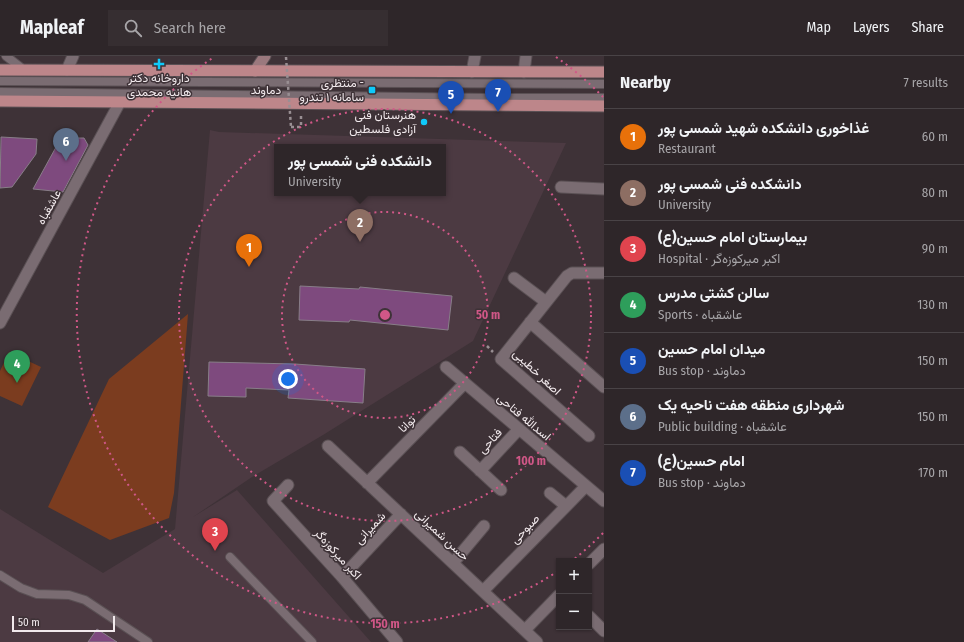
<!DOCTYPE html>
<meta charset="utf-8">
<style>
:root{--surface:#2e2629;--page:#362e31;--text:#f1f3f6;--muted:#a7a5a8;--line:#494346;--accent:#0fcafa}
body{margin:0;font-family:"Fira Sans Condensed",Vazirmatn,sans-serif;background:var(--page);color:var(--text)}
.controls{position:absolute;right:12px;bottom:12px;display:grid;overflow:hidden;border-radius:0px;box-shadow:0 1px 3px #0004}
.controls button{width:36px;height:36px;display:grid;place-items:center;padding:0;border:0;border-bottom:1px solid var(--line);background:var(--surface);color:var(--text);font:20px sans-serif}
.scale{position:absolute;left:12px;bottom:10px;width:103px;box-sizing:border-box;padding-left:4px;border:2px solid #f2eaed;border-top:0;font-size:11px;line-height:14px;white-space:nowrap;color:#f2eaed;-webkit-text-stroke:3px #3e3237;paint-order:stroke}
.you{position:absolute;left:288px;top:323px;width:14px;height:14px;margin:-10px;border:3px solid #fff;border-radius:50%;background:#1a73e8;box-shadow:0 0 0 6px #1a73e833}
.badge{display:grid;place-items:center;width:26px;height:26px;border-radius:50%;background:var(--accent);color:#fff;font-size:13px;font-weight:700}
.pin{position:absolute;translate:-50% -33px;filter:drop-shadow(0 1px 2px #0008)}
.pin::after{content:'';position:absolute;top:21px;width:14px;height:12px;background:inherit;clip-path:polygon(0 0,100% 0,50% 100%)}
.popup{position:absolute;left:274px;top:88px;width:172px;height:52px;box-sizing:border-box;display:grid;place-content:center;border-radius:0px;background:var(--surface);filter:drop-shadow(0 1px 3px #0005);font-size:13px;white-space:nowrap;color:var(--muted)}
.popup b{font-size:15px;color:var(--text)}
.popup::after{content:'';position:absolute;left:50%;top:100%;margin-left:-8px;border:8px solid transparent;border-top-color:var(--surface)}
.list{margin:0;padding:0;list-style:none}
h2{display:flex;justify-content:space-between;align-items:center;height:52px;margin:0;padding:0 16px;font-size:17px}
h2 small{font-size:13px;font-weight:400;color:var(--muted)}
.list li{display:grid;grid-template-columns:26px 1fr auto;gap:12px;align-items:center;box-sizing:border-box;height:56px;padding:0 16px;border-top:1px solid var(--line)}
.list b{display:block;font-size:15px;white-space:nowrap}
.list p{margin:0;font-size:13px;white-space:nowrap;color:var(--muted)}
.list em{font-size:13px;font-style:normal;color:var(--muted)}
.icon{flex:none;width:22px;height:22px;fill:none;stroke:currentColor;stroke-width:2;stroke-linecap:round;stroke-linejoin:round}
.map{position:relative;flex:none;width:604px;height:586px;overflow:hidden}
header{display:flex;align-items:center;gap:24px;box-sizing:border-box;height:56px;padding:0 20px;background:var(--surface);border-bottom:1px solid var(--line)}
header strong{font-size:19px}
nav{display:flex;gap:22px;margin-inline-start:auto;font-size:14px}
.search{width:280px;height:36px;background:var(--page);display:flex;align-items:center;gap:10px;box-sizing:border-box;padding:0 14px;border-radius:0px;color:var(--muted);font-size:15px}
main{display:flex}
aside{flex:1;background:var(--surface)}
.map>svg:first-child{display:block}
.built{fill:#4c3a42;fill-rule:evenodd}
.green{fill:#7b3c1f}
.building{fill:#7e4a7e;stroke:#887e88}
.lines{fill:none;stroke-linecap:round;stroke-linejoin:round}
.service-casing{stroke:#5a5054;stroke-width:10}
.minor-casing{stroke:#5a5054;stroke-width:13}
.secondary-casing{stroke:#5a5054;stroke-width:13}
.primary-casing{stroke:#5a5054;stroke-width:13}
.path{stroke:#998f93;stroke-width:2.5;stroke-dasharray:3 3;stroke-linecap:butt}
.service{stroke:#7a6c72;stroke-width:8}
.minor{stroke:#7a6c72;stroke-width:11}
.secondary{stroke:#9b797e;stroke-width:11}
.primary{stroke:#bd868a;stroke-width:11}
.path-bridge{stroke:#998f93;stroke-width:2.5;stroke-dasharray:3 3;stroke-linecap:butt}
.ring{fill:none;stroke:#d05787;stroke-width:2;stroke-dasharray:2 4}
.poi-dot{fill:#0fcafa;stroke:#3e3237;stroke-width:1.5}
.labels{text-anchor:middle;stroke-width:3;stroke-linejoin:round;paint-order:stroke}
.poi-label{font-size:12px;fill:#f2eaed;stroke:#3e3237;text-anchor:end}
.street-label{font-size:12px;fill:#f2eaed;stroke:#3e3237}
.centre{fill:#d05787;stroke:#3e3237;stroke-width:2}
.ring-label{font-size:12px;text-anchor:middle;font-weight:bold;fill:#d05787;stroke:#3e3237;stroke-width:3;stroke-linejoin:round;paint-order:stroke}
</style>
<header>
<strong>Mapleaf</strong>
<div class="search"><svg class="icon" aria-label="search" viewBox="0 0 24 24"><circle cx="10" cy="10" r="6"/><path d="M15 15l6 6"/></svg>Search here</div>
<nav><a>Map</a><a>Layers</a><a>Share</a></nav>
</header>
<main>
<div class="map">
<svg width="604" height="586" viewBox="0 0 604 586">
<rect width="100%" height="100%" fill="#3e3237"/>
<path class="built" d="M210,74l9,2 347,11 -93,198 -150,94 -71,42 -59,40 44,-27 134,152h-371v-133l103,64 72,-44zM277,91h166v46h-166z"/>
<path class="green" d="M188,258l-14,179 -5,25 -59,22 -62,-33 61,-128z
M9,296l32,15 -19,39 -22,-10v-25z"/>
<path class="building" d="M1,81l36,2 -1,15 -24,33 -12,1z
M61,82h23l4,7 -25,47 -30,-3z
M300,230l59,3 1,-2 92,9 -4,34 -98,-10 -1,2 -50,-2z
M209,306l86,2 70,5 -2,34 -75,-5 1,-8 -43,-2v9l-38,-1z
M97,573l20,13h-29z"/>
<g class="lines">
<defs>
<path id="service" d="M6,0l18,14
M0,25l604,3
M0,36l489,6h115
M230,501l82,85
M0,519l21,13 16,6 32,1 16,5 63,42"/>
<path id="minor" d="M67,14l6,-14
M472,16l3,-16
M524,16l2,-16
M561,131l43,2
M514,222l32,24
M530,266l74,65
M0,267l120,-221
M446,311l158,134
M589,380l-88,-77 66,-83 5,-3h32
M328,390l209,196
M460,396l41,38
M480,415l39,-42
M367,427l98,-100
M288,429l-15,16 69,76 55,65
M550,437l16,13
M453,507l31,-37
M589,508l15,-15
M342,521l59,-63
M483,535l103,-105
M589,560l15,15
M525,574l34,-35"/>
<path id="secondary" d="M255,15l10,-15"/>
<path id="primary" d="M0,14l604,2
M0,45l604,5"/>
</defs>
<use href="#service" class="service-casing"/>
<use href="#minor" class="minor-casing"/>
<use href="#secondary" class="secondary-casing"/>
<use href="#primary" class="primary-casing"/>
<path class="path" d="M291,71h10v-11
M487,290l6,6"/>
<use href="#service" class="service"/>
<use href="#minor" class="minor"/>
<use href="#secondary" class="secondary"/>
<use href="#primary" class="primary"/>
<path class="path-bridge" d="M286,1l5,70"/>
</g>
<g class="ring">
<circle cx="385" cy="259" r="103"/>
<circle cx="385" cy="259" r="206"/>
<path d="M603 477A309 309 0 0 1 573 504M558 515A309 309 0 1 1 214 1M556 1A309 309 0 0 1 603 41"/>
</g>
<g class="poi-dot">
<path d="M157 2h4v4h4v4h-4v4h-4v-4h-4v-4h4z"/>
<rect x="368" y="30" width="8" height="8" rx="2"/>
<circle cx="424" cy="66" r="4"/>
</g>
<g class="labels">
<g class="poi-label">
<text x="159" y="26" text-anchor="middle">داروخانه دکتر<tspan x="159" dy="14">هانیه محمدی</tspan></text>
<text x="364" y="31">منتظری -<tspan x="364" dy="14">سامانه ۱ تندرو</tspan></text>
<text x="416" y="63">هنرستان فنی<tspan x="416" dy="14">آزادی فلسطین</tspan></text>
</g>
<g class="street-label">
<text x="266" y="38">دماوند</text>
<text transform="translate(49 151) rotate(-61)" y="4">عاشقباه</text>
<text transform="translate(537 316) rotate(43)" y="4">اصغر خطیبی</text>
<text transform="translate(524 361) rotate(40)" y="4">اسدالله فتاحی</text>
<text transform="translate(407 368) rotate(-45)" y="4">توانا</text>
<text transform="translate(490 385) rotate(-47)" y="4">فتاحی</text>
<text transform="translate(370 472) rotate(-47)" y="4">شمیرانی</text>
<text transform="translate(525 473) rotate(-46)" y="4">صبوحی</text>
<text transform="translate(442 479) rotate(43)" y="4">حسن شمیرانی</text>
<text transform="translate(338 498) rotate(48)" y="4">اکبر میرکوزه‌گر</text>
</g>
</g>
<circle cx="385" cy="259" r="6" class="centre"/>
<g class="ring-label">
<text x="488" y="263">50 m</text>
<text x="531" y="409">100 m</text>
<text x="385" y="572">150 m</text>
</g>
</svg>
<div class="controls">
<button>+</button>
<button>−</button>
</div>
<div class="scale">50 m</div>
<div class="you"></div>
<div class="pin badge" style="left:249px;top:211px;background:#e8710a">1</div>
<div class="pin badge" style="left:360px;top:186px;background:#8d6e63">2</div>
<div class="popup"><b>دانشکده فنی شمسی پور</b>University</div>
<div class="pin badge" style="left:215px;top:495px;background:#e0444e">3</div>
<div class="pin badge" style="left:17px;top:327px;background:#2e9e5b">4</div>
<div class="pin badge" style="left:451px;top:58px;background:#1a4fb4">5</div>
<div class="pin badge" style="left:66px;top:105px;background:#5c6f8a">6</div>
<div class="pin badge" style="left:498px;top:56px;background:#1a4fb4">7</div>
</div>
<aside>
<h2>Nearby<small>7 results</small></h2>
<ul class="list">
<li><span class="badge" style="background:#e8710a">1</span><div><b>غذاخوری دانشکده شهید شمسی پور</b><p>Restaurant</p></div><em>60 m</em></li>
<li><span class="badge" style="background:#8d6e63">2</span><div><b>دانشکده فنی شمسی پور</b><p>University</p></div><em>80 m</em></li>
<li><span class="badge" style="background:#e0444e">3</span><div><b>بیمارستان امام حسین(ع)</b><p>Hospital · اکبر میرکوزه‌گر</p></div><em>90 m</em></li>
<li><span class="badge" style="background:#2e9e5b">4</span><div><b>سالن کشتی مدرس</b><p>Sports · عاشقباه</p></div><em>130 m</em></li>
<li><span class="badge" style="background:#1a4fb4">5</span><div><b>میدان امام حسین</b><p>Bus stop · دماوند</p></div><em>150 m</em></li>
<li><span class="badge" style="background:#5c6f8a">6</span><div><b>شهرداری منطقه هفت ناحیه یک</b><p>Public building · عاشقباه</p></div><em>150 m</em></li>
<li><span class="badge" style="background:#1a4fb4">7</span><div><b>امام حسين(ع)</b><p>Bus stop · دماوند</p></div><em>170 m</em></li>
</ul>
</aside>
</main>
